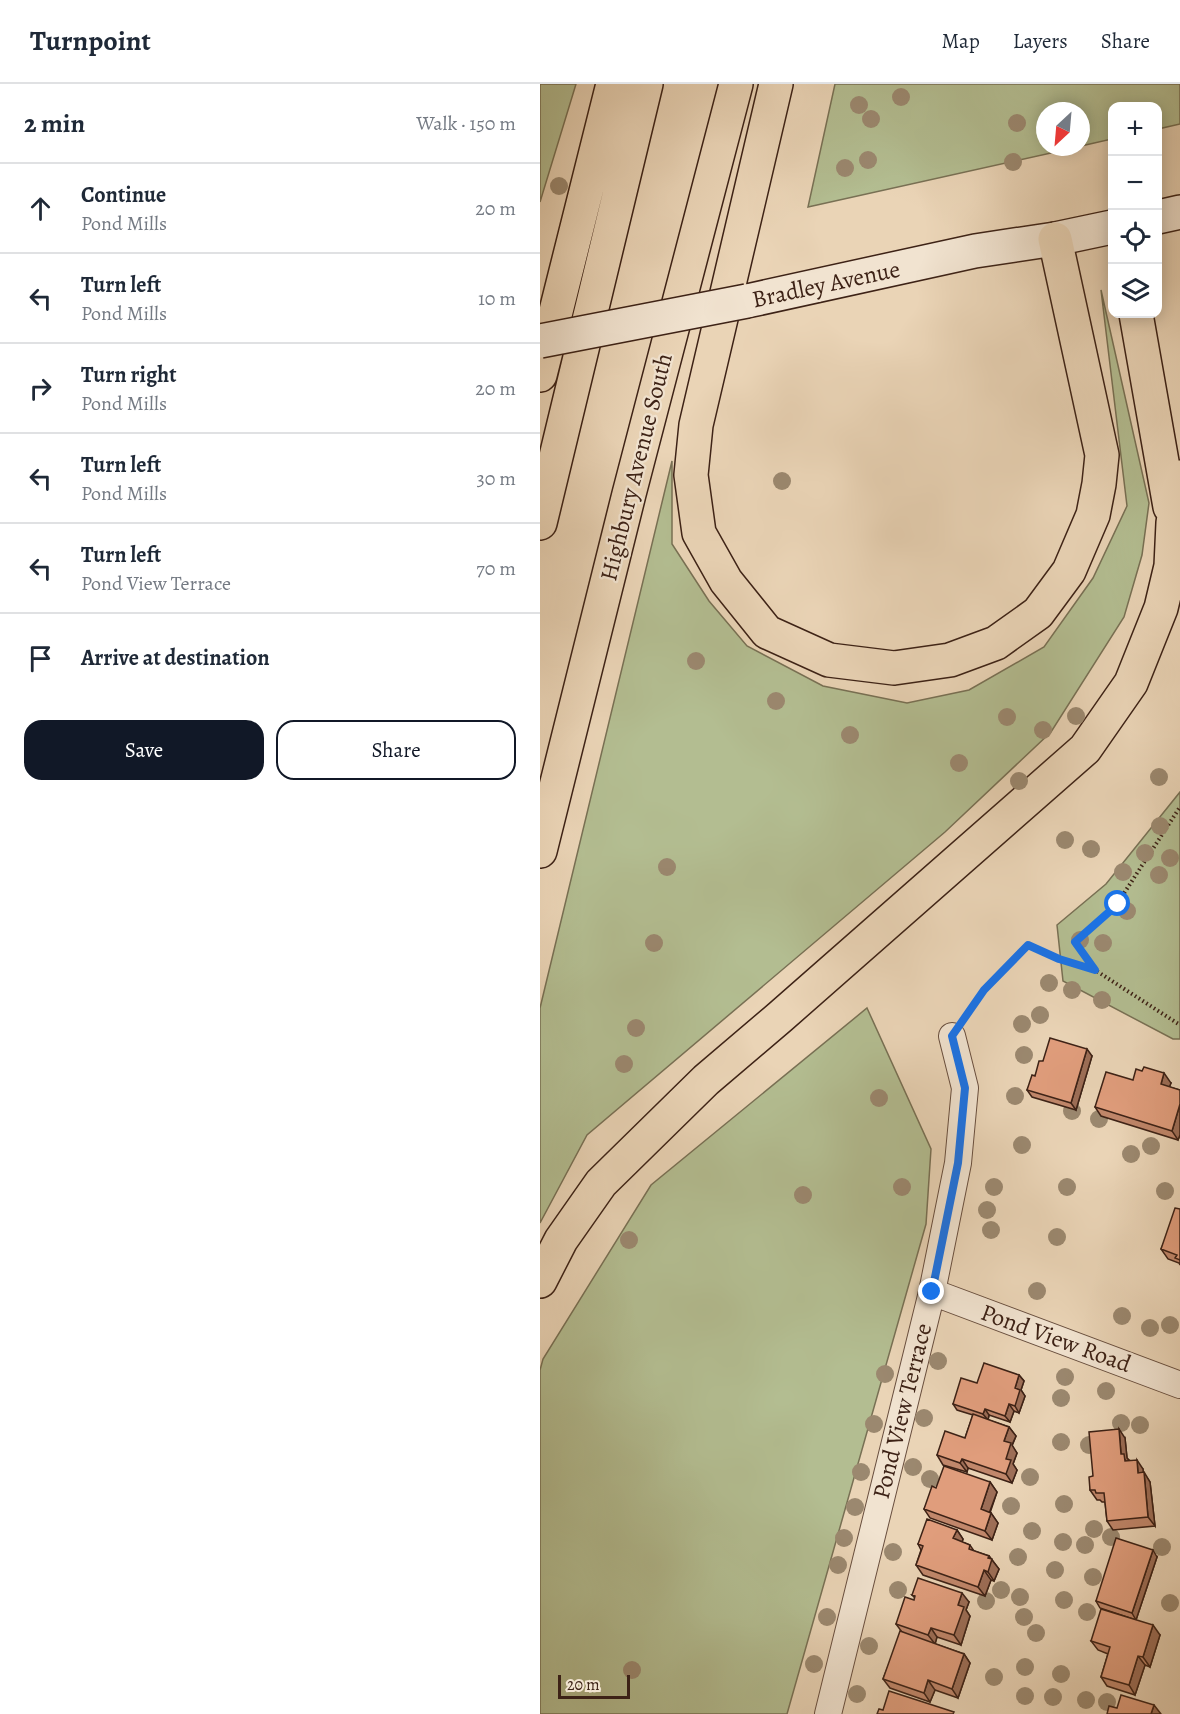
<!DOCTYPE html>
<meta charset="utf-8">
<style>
:root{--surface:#fff;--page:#f2f2f3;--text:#1f2937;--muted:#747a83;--line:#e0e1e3;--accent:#111827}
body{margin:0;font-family:Alegreya,serif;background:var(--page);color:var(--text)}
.controls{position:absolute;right:18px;top:18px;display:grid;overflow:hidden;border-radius:12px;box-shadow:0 3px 15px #0003}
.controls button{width:54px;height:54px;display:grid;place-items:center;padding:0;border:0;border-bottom:2px solid var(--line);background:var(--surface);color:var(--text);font:30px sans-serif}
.compass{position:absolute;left:496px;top:18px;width:54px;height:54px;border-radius:50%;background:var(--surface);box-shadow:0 3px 15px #0003;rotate:206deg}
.scale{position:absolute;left:18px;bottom:15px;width:72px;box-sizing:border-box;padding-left:6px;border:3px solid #3d2216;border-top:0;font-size:16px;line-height:21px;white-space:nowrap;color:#3d2216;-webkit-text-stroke:4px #f1e3d0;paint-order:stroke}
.stop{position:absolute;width:18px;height:18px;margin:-14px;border:4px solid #1a73e8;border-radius:50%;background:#fff}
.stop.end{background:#1a73e8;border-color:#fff;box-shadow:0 2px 6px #0008}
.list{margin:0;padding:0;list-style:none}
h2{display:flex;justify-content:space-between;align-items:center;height:78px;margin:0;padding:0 24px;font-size:26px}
h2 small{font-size:20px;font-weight:400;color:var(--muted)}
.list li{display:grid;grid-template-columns:39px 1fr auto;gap:18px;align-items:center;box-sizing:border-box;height:90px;padding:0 24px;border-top:2px solid var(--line)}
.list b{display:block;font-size:22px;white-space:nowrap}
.list p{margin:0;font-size:20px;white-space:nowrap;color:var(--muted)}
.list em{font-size:20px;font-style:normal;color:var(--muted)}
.actions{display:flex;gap:12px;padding:18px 24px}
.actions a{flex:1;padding:14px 0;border:2px solid var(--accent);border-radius:18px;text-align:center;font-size:21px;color:var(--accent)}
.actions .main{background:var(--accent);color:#fff}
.icon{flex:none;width:33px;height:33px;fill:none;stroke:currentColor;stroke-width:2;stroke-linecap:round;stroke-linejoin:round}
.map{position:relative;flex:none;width:640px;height:1630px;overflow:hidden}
header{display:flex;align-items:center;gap:36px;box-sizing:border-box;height:84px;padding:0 30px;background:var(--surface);border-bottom:2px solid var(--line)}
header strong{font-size:28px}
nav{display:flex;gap:33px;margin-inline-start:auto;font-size:21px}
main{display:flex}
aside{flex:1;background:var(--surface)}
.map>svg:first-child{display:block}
.green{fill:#b3bd91;stroke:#787054;stroke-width:1.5}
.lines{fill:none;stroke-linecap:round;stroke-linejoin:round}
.street-casing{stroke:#684e3e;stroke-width:28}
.secondary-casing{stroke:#3d2216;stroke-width:36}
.highway-casing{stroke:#3d2216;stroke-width:36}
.path{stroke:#3d2216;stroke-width:4;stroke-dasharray:1.5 3;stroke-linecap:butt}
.street{stroke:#f1e3d0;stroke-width:26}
.secondary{stroke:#f1e3d0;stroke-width:33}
.highway{stroke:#ead4b6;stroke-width:33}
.secondary-bridge-casing{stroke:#3d2216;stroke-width:36;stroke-linecap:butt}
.secondary-bridge{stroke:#f1e3d0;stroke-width:33}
.tree{fill:#9b886f}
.wall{fill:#c1876b;stroke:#3d2216;stroke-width:1.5}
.shaded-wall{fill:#9d6e57;stroke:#3d2216;stroke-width:1.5}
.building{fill:#e09d7c;stroke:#3d2216;stroke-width:1.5}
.route{stroke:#1a73e8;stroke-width:8}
.labels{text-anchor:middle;stroke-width:4.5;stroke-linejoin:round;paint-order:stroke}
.street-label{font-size:24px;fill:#3d2216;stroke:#f1e3d0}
</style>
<header>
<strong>Turnpoint</strong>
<nav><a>Map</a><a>Layers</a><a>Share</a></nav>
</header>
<main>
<aside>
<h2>2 min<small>Walk · 150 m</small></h2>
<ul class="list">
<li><svg class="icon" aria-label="ahead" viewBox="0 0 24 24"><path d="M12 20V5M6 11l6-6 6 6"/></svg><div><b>Continue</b><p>Pond Mills</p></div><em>20 m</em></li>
<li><svg class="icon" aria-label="left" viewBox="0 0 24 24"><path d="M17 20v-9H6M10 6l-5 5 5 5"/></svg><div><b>Turn left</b><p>Pond Mills</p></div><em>10 m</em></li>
<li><svg class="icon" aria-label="right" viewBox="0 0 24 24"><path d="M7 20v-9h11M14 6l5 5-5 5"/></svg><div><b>Turn right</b><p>Pond Mills</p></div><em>20 m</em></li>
<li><svg class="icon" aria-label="left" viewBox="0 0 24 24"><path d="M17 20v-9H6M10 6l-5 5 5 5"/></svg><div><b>Turn left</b><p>Pond Mills</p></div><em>30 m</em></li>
<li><svg class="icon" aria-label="left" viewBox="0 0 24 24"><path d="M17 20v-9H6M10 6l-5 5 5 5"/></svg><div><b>Turn left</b><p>Pond View Terrace</p></div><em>70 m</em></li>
<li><svg class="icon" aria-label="arrive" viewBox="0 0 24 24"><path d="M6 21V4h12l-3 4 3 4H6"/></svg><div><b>Arrive at destination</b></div></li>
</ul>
<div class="actions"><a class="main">Save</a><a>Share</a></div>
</aside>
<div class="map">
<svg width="640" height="1630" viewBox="0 0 640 1630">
<rect width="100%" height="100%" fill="#ead4b6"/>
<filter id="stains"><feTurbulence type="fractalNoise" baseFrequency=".00333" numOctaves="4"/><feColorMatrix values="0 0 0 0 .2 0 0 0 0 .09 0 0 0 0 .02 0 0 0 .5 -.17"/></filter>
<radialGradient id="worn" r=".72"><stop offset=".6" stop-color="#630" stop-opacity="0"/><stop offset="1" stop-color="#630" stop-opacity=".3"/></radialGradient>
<path class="green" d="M0,0h36l-36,118z
M295,0h345v40l-22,5v-23h-46v33l-31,7v-35h-36v36h33l-270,60z
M561,206l48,213 -7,52 -18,62 -73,115 -106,100 -358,303 -47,88v-215l132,-547v83l37,57 38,45 76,40 84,17 62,-13 75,-43 49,-69 34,-72z
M640,708v247h-7l-110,-58 -6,-56 49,-41z
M327,924l64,141 -5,75 -139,490h-247v-344l3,-11 108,-174z"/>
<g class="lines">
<defs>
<path id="street" d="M392,1208l248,93
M288,1630l104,-422 26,-129 7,-75 -13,-52"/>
<path id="secondary" d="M618,133l22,-5
M207,217l228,-50 80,-12 57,-12"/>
<path id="highway" d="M236,0l-80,341 -5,50 8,58 27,48 41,51 62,28 65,8 56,-8 46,-17 42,-30 31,-42 24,-56 6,-31 3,-29 -47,-216
M596,230l34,193
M0,291l73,-291
M0,439l106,-439
M0,767l89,-357 107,-410
M0,1197l21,-41 40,-57 105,-103 74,-63 305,-268 46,-66 30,-75 10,-42 2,-43 7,-46"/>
</defs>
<use href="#street" class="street-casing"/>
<use href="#secondary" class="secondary-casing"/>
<use href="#highway" class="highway-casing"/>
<path class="path" d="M555,885l-20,-27 42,-38 63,-97
M425,934l19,-28 44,-45 31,14 36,11 85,55"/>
<use href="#street" class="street"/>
<use href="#secondary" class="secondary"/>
<use href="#highway" class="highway"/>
<defs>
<path id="secondary-bridge" d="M0,257l207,-40"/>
</defs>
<use href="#secondary-bridge" class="secondary-bridge-casing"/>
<use href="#secondary-bridge" class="secondary-bridge"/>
</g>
<g class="tree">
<circle cx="361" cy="13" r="9"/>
<circle cx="319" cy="21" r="9"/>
<circle cx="331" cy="35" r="9"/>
<circle cx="477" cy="39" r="9"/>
<circle cx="328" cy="76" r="9"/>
<circle cx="473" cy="78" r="9"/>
<circle cx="305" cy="84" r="9"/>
<circle cx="19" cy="102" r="9"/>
<circle cx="242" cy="397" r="9"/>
<circle cx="156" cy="577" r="9"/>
<circle cx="236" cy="617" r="9"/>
<circle cx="536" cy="632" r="9"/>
<circle cx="467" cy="633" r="9"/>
<circle cx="503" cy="646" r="9"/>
<circle cx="310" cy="651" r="9"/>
<circle cx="419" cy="679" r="9"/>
<circle cx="619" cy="693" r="9"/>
<circle cx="479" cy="697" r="9"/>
<circle cx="620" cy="742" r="9"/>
<circle cx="525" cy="756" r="9"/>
<circle cx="551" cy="765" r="9"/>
<circle cx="605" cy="769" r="9"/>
<circle cx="630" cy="774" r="9"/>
<circle cx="127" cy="783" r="9"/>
<circle cx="583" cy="788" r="9"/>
<circle cx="619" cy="791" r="9"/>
<circle cx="587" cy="827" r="9"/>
<circle cx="540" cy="856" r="9"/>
<circle cx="114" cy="859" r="9"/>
<circle cx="563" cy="859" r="9"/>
<circle cx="509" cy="899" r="9"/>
<circle cx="532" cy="906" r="9"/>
<circle cx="562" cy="916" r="9"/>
<circle cx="500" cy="931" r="9"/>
<circle cx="482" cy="940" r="9"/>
<circle cx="96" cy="944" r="9"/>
<circle cx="484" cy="971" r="9"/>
<circle cx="84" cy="980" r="9"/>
<circle cx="475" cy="1012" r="9"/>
<circle cx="339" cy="1014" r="9"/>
<circle cx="532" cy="1027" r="9"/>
<circle cx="559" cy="1035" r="9"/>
<circle cx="482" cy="1061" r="9"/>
<circle cx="611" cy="1062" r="9"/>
<circle cx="591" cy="1070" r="9"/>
<circle cx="362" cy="1103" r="9"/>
<circle cx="454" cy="1103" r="9"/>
<circle cx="527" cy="1103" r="9"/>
<circle cx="625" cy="1107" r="9"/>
<circle cx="263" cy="1111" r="9"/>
<circle cx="447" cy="1126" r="9"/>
<circle cx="451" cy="1146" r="9"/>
<circle cx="517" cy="1153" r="9"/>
<circle cx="89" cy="1156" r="9"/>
<circle cx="497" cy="1207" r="9"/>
<circle cx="582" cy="1232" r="9"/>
<circle cx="630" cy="1241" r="9"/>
<circle cx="610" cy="1244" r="9"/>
<circle cx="398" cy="1277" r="9"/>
<circle cx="345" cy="1290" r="9"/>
<circle cx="525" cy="1293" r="9"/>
<circle cx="566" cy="1307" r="9"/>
<circle cx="521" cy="1314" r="9"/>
<circle cx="384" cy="1334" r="9"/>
<circle cx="581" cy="1339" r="9"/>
<circle cx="334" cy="1340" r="9"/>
<circle cx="600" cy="1341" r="9"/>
<circle cx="521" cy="1358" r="9"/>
<circle cx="549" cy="1361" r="9"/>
<circle cx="373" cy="1383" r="9"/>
<circle cx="321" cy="1388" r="9"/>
<circle cx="490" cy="1393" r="9"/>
<circle cx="390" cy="1395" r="9"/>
<circle cx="524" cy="1420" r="9"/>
<circle cx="471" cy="1422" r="9"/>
<circle cx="315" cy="1423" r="9"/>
<circle cx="554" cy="1445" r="9"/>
<circle cx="492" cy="1447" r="9"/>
<circle cx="571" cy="1453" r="9"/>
<circle cx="304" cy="1454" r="9"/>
<circle cx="523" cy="1458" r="9"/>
<circle cx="545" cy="1461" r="9"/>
<circle cx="622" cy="1463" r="9"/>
<circle cx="353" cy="1468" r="9"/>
<circle cx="478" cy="1473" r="9"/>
<circle cx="298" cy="1481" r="9"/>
<circle cx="515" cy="1486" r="9"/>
<circle cx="553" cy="1493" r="9"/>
<circle cx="358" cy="1506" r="9"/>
<circle cx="461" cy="1506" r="9"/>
<circle cx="480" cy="1513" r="9"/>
<circle cx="524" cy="1516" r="9"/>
<circle cx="446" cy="1517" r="9"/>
<circle cx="630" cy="1519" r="9"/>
<circle cx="547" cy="1528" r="9"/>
<circle cx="287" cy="1533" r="9"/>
<circle cx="484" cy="1533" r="9"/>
<circle cx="496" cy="1549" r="9"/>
<circle cx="329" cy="1562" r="9"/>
<circle cx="274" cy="1580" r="9"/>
<circle cx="485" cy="1583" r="9"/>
<circle cx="92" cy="1586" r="9"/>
<circle cx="521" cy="1590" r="9"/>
<circle cx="454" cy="1593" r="9"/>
<circle cx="317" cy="1610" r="9"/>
<circle cx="485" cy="1612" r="9"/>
<circle cx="513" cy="1613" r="9"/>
<circle cx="546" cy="1616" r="9"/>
<circle cx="567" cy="1618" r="9"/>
</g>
<path class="wall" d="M552,972l-16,54 -44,-13 -5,-7 16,-29z
M593,996l38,3 -2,4 11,3v45l-2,5 -77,-24 -6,-9z
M640,1125v56l-1,-2 -11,-4 -7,-10z
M479,1291l5,6 -3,9 4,6 -6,17 -5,-2 -4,11 -21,-7 -1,5 21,7 7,9 -4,10 5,7 -4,11 4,6 -5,13 -44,-15 -1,4 -24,-7 -6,-10 28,-17 8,-23 -16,-5 -4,-6 24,-21z
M585,1354l2,20 2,2 14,9v3l7,10 5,44 -42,4 -6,-9 -2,-19h-3l-2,-2h-3l-7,-10 3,-14z
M450,1398l7,10 -7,21h1l7,10 -6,17 -62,-22 -6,-9 12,-21z
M417,1446l6,9 -1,3 8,3 4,6 15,5 10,13 -5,12 -3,-1 -6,16 -62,-21 -7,-10 5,-15 -3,-6z
M617,1473l-21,63 -36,-12 -4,-7z
M372,1511l57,7 -3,8 4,6 -9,29 -24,-8 -2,7 29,10 6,9 -12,35 -23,-8 -5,12 -40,-14 -7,-9 19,-47 -6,-8 18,-24 1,-2z
M620,1551l-10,32 -5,-2 -10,30 -28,-9 -6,-9 7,-23 -10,-4 -7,-9z"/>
<path class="shaded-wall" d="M547,965l5,7 -16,54 -5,-7z
M624,989l7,10 -4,10 -6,-9z
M640,1020v31l-2,5 -6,-9z
M479,1291l5,6 -3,9 4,6 -6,17 -4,-7v-18z
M469,1320l5,7 -4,11 -5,-6z
M445,1325l4,6 -1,5 -5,-6z
M469,1343l7,9 -4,9 5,8 -4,11 4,6 -5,13 -6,-9 -2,-33z
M579,1345l6,9 2,20 4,5 1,7 -11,-16z
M422,1375l6,9 -1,4 -7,-9z
M597,1376l6,9 1,13 -6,-9z
M604,1388l6,10 5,44 -7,-9z
M450,1398l7,10 -10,27 -6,-10z
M451,1429l7,10 -6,17 -7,-9z
M417,1446l6,9 -3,9 -7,-10z
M613,1466l4,7 -21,63 -4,-7z
M449,1472l10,13 -5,12 -6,-9v-14z
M444,1486l7,10 -6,16 -7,-9z
M422,1509l7,9 -3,8 4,6 -9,29 -7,-10 4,-30z
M613,1541l7,10 -10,32 -7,-10z
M391,1544l6,9 -2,7 -7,-9z
M424,1570l6,9 -12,35 -6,-9z
M598,1572l7,9 -10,30 -6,-10z
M388,1596l7,10 -5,12 -6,-9z
M614,1621l7,9h-10z"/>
<path class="building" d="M510,954l37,11 -16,54 -44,-13 5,-15 3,1 4,-15h4z
M604,983l20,6 -3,11 19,6v14l-8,27 -77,-24 11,-35 27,8 3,-11 6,2z
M635,1124l5,1v51l-5,-2 2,-3 -16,-6z
M444,1279l35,12 -4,13 5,2 -5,16 -6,-2 -4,12 -20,-7 -2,5 -30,-10 8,-26 16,5z
M433,1330l36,13 -5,14 7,2 -5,16 5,1 -5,14 -44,-15 -2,4 -23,-8 8,-24 20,7z
M579,1345l2,25h3l1,7 12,-1 1,13 6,-1 4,45 -41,4 -3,-28h-8l-1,-3h-5l-1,-13 4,-1 -4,-44z
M404,1382l46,16 -9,27 10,4 -6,18 -61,-22 8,-23 4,2z
M387,1435l30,11 -4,8 17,7 -1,4 20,7 -1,2 4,1 -4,13 -4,-2 -6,17 -62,-22 7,-19 -5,-2z
M576,1454l37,12 -21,63 -36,-12z
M378,1494l44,15 -4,12 6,2 -10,28 -23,-7 -3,7 -32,-11 9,-27 9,3 1,-4 -3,-1z
M561,1525l52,16 -10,32 -5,-1 -9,29 -28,-8 9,-30 -19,-6z
M360,1547l64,23 -12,35 -24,-9 -4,13 -41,-14z
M349,1607l65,21 -1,2h-76l2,-5 4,1z
M581,1611l33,10 -3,9h-44l2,-8 8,2z"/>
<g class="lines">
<path class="route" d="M392,1208l26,-129 7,-75 -13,-52 32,-46 44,-45 31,14 36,11 -20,-28 43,-38"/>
</g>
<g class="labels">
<g class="street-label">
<text transform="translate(286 200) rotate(-12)" y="8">Bradley Avenue</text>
<text transform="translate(96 383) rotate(-76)" y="8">Highbury Avenue South</text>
<text transform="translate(516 1254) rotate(20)" y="8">Pond View Road</text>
<text transform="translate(362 1327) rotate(-76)" y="8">Pond View Terrace</text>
</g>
</g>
<rect width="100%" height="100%" filter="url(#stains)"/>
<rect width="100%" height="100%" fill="url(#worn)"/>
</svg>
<div class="controls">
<button>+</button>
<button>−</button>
<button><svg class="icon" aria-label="locate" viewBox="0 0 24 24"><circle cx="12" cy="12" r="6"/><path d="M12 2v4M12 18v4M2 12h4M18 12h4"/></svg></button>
<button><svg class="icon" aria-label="layers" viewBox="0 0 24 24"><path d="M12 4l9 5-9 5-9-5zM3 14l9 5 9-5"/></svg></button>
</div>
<svg class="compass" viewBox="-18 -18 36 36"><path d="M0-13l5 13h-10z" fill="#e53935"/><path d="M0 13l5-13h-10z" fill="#747a83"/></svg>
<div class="scale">20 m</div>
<div class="stop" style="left:578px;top:820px"></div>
<div class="stop end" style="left:392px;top:1208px"></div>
</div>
</main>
